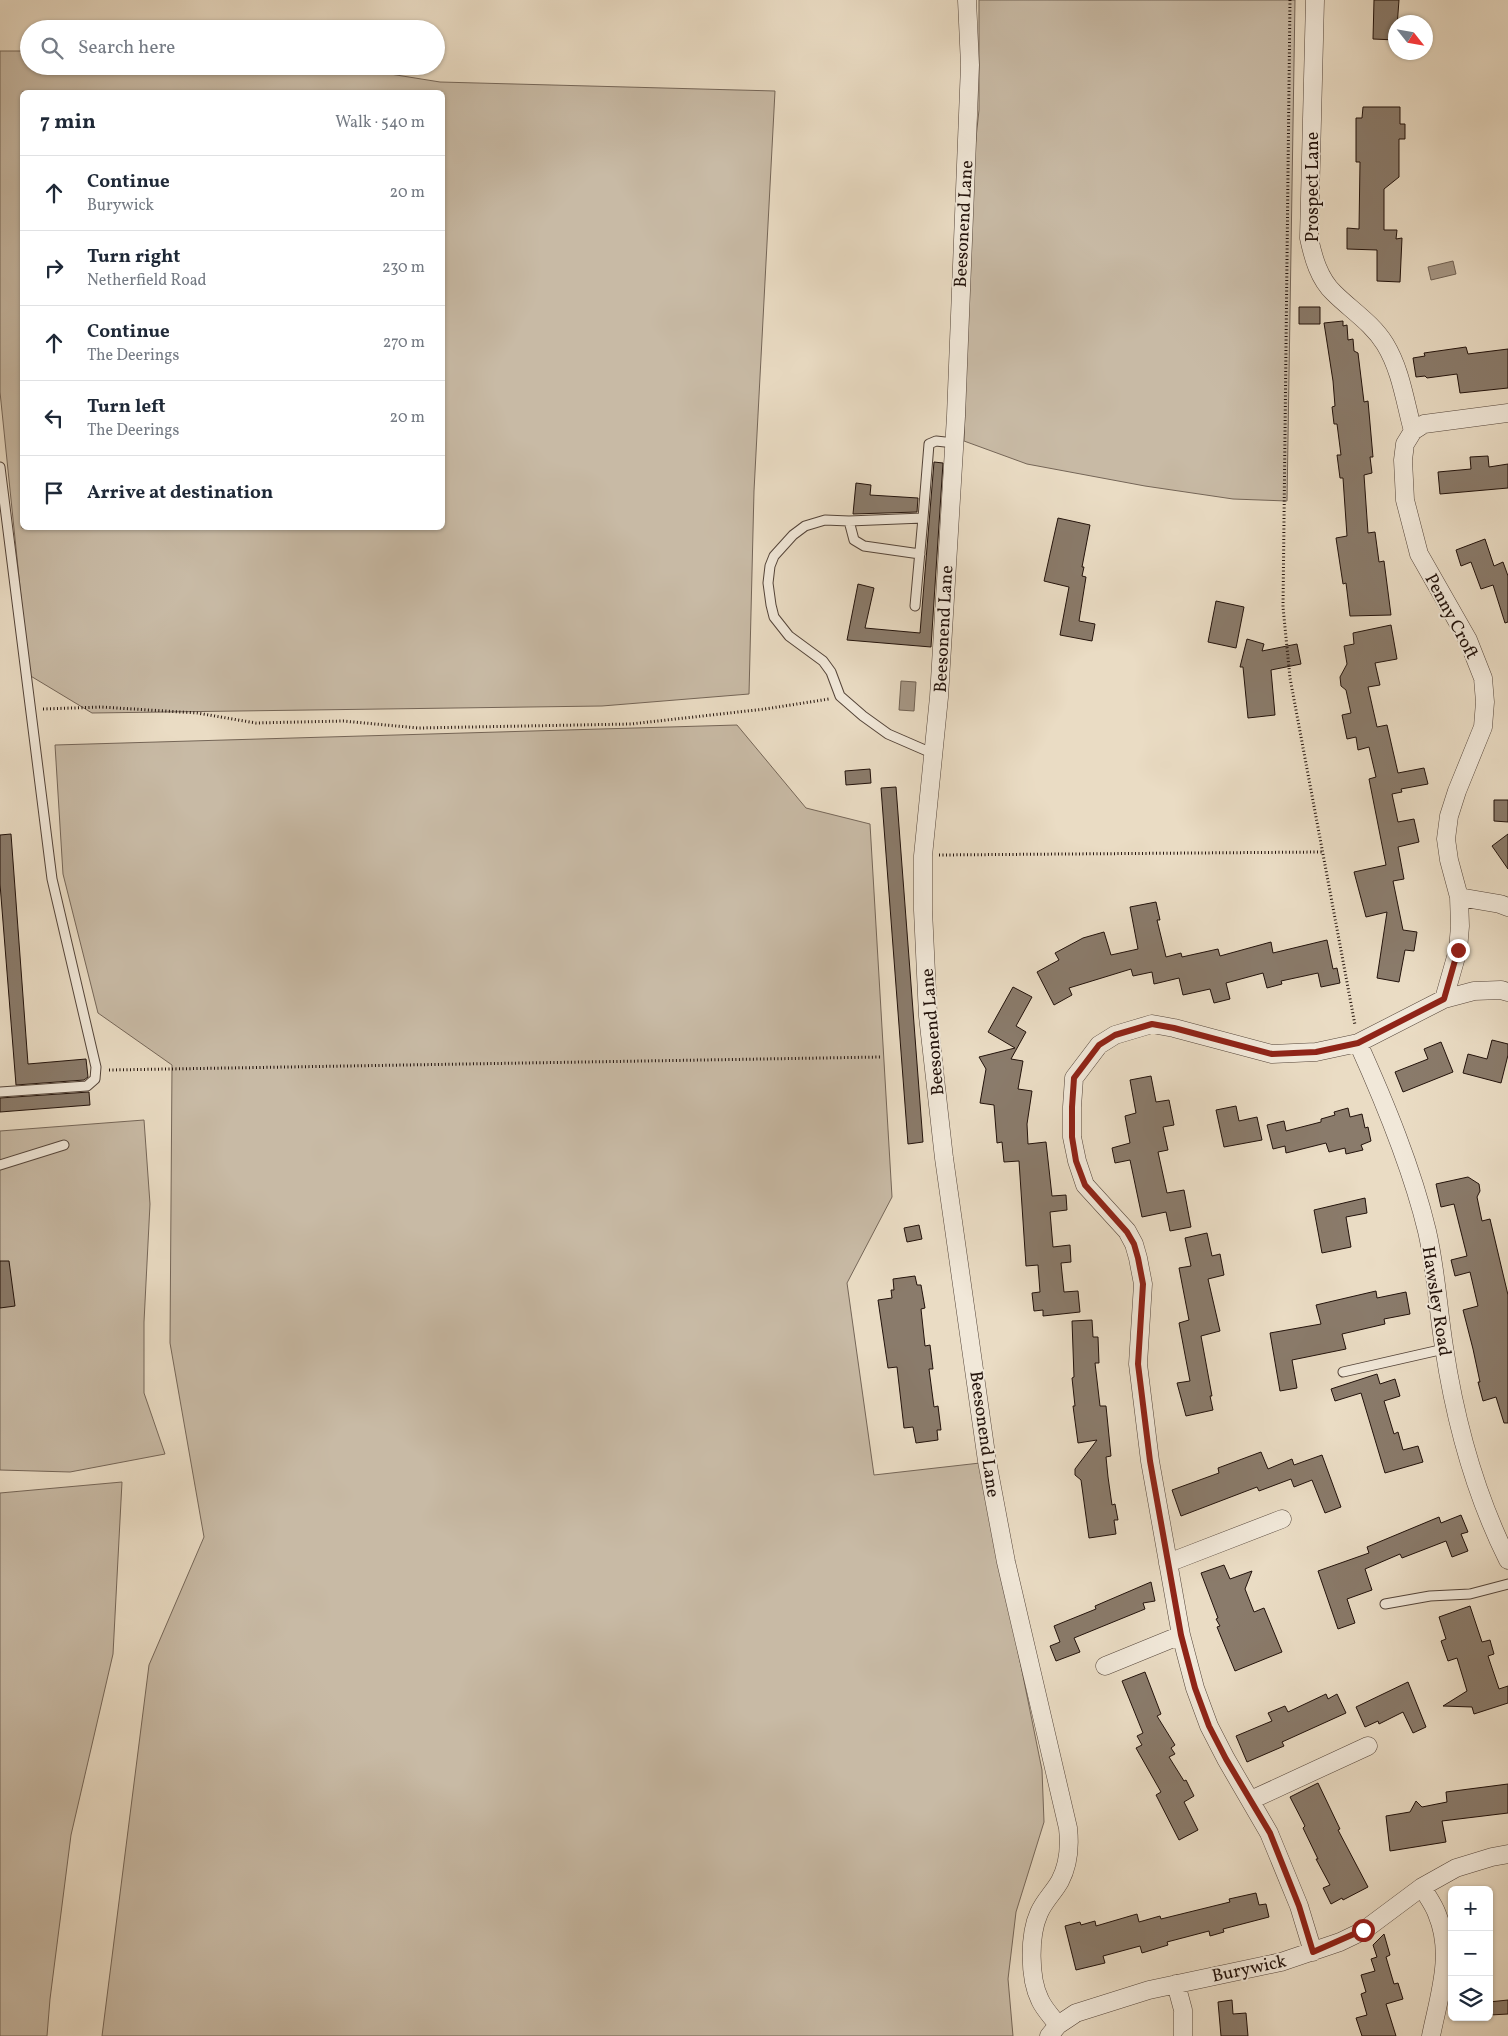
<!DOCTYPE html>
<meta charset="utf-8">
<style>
:root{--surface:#fff;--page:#f2f2f3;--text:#1f2937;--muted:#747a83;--line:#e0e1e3}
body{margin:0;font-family:Vollkorn,serif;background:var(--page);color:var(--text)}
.controls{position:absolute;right:15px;bottom:15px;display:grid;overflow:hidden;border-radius:8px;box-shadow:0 1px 4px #0004}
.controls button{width:45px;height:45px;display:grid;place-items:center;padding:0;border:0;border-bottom:1px solid var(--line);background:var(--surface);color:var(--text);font:25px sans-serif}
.compass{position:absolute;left:1388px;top:15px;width:45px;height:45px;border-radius:50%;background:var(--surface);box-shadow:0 1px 4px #0004;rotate:121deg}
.stop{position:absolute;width:15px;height:15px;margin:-11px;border:4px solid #8f2418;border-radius:50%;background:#fff}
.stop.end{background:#8f2418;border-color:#fff;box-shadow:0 1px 5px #0008}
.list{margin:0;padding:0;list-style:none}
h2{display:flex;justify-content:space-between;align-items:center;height:65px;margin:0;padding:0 20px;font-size:21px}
h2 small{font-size:16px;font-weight:400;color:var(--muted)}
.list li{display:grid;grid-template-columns:32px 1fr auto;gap:15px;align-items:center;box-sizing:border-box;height:75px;padding:0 20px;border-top:1px solid var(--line)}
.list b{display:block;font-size:19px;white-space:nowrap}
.list p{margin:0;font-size:16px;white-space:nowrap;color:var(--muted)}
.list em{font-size:16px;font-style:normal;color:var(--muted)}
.icon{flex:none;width:28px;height:28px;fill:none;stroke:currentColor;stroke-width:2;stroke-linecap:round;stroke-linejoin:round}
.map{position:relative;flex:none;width:1508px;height:2036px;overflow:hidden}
.search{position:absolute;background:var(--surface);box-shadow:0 1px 4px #0004;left:20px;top:20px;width:425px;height:55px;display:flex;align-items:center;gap:12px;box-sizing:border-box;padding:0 18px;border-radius:28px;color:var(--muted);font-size:19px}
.panel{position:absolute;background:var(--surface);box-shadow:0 1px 4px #0004;left:20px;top:90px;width:425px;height:440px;border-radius:8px}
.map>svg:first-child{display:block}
.green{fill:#c8baa5;stroke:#756658;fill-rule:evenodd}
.water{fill:#a69785;stroke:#716254}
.building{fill:#8a7b6b;stroke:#22120b}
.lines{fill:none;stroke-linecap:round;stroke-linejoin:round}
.service-casing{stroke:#544439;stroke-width:11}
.minor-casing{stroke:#544439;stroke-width:19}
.path{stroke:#22120b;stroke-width:3;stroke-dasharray:1 2.5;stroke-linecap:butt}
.service{stroke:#f1e8d9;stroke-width:9}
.minor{stroke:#f1e8d9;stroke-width:18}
.route{stroke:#8f2418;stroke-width:6}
.labels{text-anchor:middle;stroke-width:4;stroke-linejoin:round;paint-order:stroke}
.street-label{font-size:18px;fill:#22120b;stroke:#f1e8d9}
</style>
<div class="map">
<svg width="1508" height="2036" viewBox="0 0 1508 2036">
<rect width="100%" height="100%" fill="#eadcc4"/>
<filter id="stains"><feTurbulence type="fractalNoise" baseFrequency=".004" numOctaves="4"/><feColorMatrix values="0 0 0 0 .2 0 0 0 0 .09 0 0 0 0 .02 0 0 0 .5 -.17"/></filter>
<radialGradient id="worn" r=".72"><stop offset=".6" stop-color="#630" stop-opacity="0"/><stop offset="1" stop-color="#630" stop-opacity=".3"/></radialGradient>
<path class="green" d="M979,0h316l-8,501 -54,-2 -88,-13 -118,-22 -63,-23 7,-256 8,-75z
M0,51h29v15h311l100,16 335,9 -21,400 -5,203 -147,12 -510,7 -63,-38 -29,-283zM22,92h420v436h-420z
M737,725l69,83 64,16 22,373 -45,86 27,192 106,-12 62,307 2,52 -28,90 -8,67 5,57h-911l47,-371 55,-128 -34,-194 2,-278 -74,-52 -35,-139 -8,-129z
M144,1120l6,84 -6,118v71l21,61 -95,18 -70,-2v-339z
M122,1482l-9,172 -42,181 -21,164 -3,37h-47v-543z"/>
<path class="water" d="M1453,261l3,13 -25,6 -3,-13z
M901,681l15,1 -2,29 -15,-1z"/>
<path class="building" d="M1374,0h25l-3,40 -23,-1z
M1363,107h37v17h5v15h-6v38l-15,12v41h13l-1,9 6,-1 -2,44 -23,-1v-31l-30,-1v-21l12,1 1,-67h-4v-44h6z
M1299,307h21v17h-21z
M1343,321v5l4,-1 1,15 5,-1 1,12 4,2 6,49 4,-1 5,56h-3l2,16 -8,2 4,58 7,-1 4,30 5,-1 7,54 -41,1 -4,-33 -3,1 -7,-46 11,-2 -4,-58h-3l-3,-23h4l-4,-31h-3l-2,-17 3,-1 -2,-25 -9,-58z
M1466,347l2,7 40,-5v39l-48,5 -3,-19 -30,4 -2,-2 -9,1 -3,-19 12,-2 -1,-3z
M1488,456l1,11 19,-3v24l-68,6 -2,-22 33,-3 -1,-12z
M934,462l9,1 -12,184 -84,-7 11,-56 16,4 -9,40 55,5z
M856,483l15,2 -1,10 48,3 -1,14 -64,2z
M1058,518l32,7 -8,42h2l-2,9 4,1 -7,44 16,3 -3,17 -32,-6 9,-48 -25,-6z
M1485,539l9,27 9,-4 5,14v46l-3,1 -12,-38 -12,4 -10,-27 -10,4 -5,-16z
M1216,601l28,6 -8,41 -28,-6z
M1391,625l6,34 -22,4 5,22 -12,2 9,40 10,-2 11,48 26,-5 4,16 -27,5 1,3 -10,2 6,28 16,-3 5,23 -21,5 6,32 -11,2 10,49 14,2 -3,19 -9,-1 -6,32 -22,-4 10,-66 -21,5 -12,-45 32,-7 -17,-86 7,-2 -7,-30 -11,3 -2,-13 -9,2 -5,-24 9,-2 -5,-23 -5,-4 -1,-9 7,-13 -3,-18 10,-2 -1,-11z
M1247,639l17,5 -2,7 35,-7 4,20 -30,6 4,45 -27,3 -5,-51h-3z
M870,769l1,14 -25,2 -1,-14z
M896,787l27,355 -15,2 -27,-356z
M1494,800h14v22l-14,-1z
M11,834l17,230 58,-5 2,18 -4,3 -68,5 -16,-201v-49z
M1508,834v35l-16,-23z
M1156,902l4,18h-3l9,37 15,-4 1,4 36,-8 2,7 51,-14 2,11 54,-13 6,29 4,-1 3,15 -19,4 -3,-14 -37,8 1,3 -15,4 -4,-15 -37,10 4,16 -16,4 -4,-14 -27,6 -4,-17 -25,6 -2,-12 -19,4 -2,-7 -62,19 3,7 -18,10 -17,-33 22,-12 -4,-7 28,-15 21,-6 7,23 27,-6 -8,-42z
M1013,987l19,10 -16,29 10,6 -15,27 12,2 -5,28 14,2 -5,33 1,20 18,-2 6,54 14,-1 1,15 -17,2 3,35 17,-2 1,17 -10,1 3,29 14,-1 2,21 -37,4v-6l-9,1 -2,-18 8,-1 -2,-27 -12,1 -7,-105 -15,1 -2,-20 -5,1 -3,-38 -14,-2 6,-34 -7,-12 36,-9 -27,-16z
M1492,1040l16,4v11l-7,28 -38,-10 5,-19 19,5z
M1441,1042l12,30 -50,20 -8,-20 33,-13 -4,-10z
M1151,1076l5,26 13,-2 5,25 -11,2 5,23 -10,2 9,41 17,-3 7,37 -21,4 -4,-19 -24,5 -12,-57 -15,3 -3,-15 18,-5 -5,-27 11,-3 -6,-33z
M89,1092l1,13 -90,7v-14z
M1236,1106l3,15 18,-4 5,23 -38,7 -8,-37z
M1348,1108l2,9 12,-3 3,14 3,-1 3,14 -10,4 2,5 -17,4 -1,-6 -16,4 -3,-9 -40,10 -1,-7 -12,3 -6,-24 17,-4 2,10 35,-9v-3l14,-4 -1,-3z
M1468,1177l11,7 1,7 -3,6 5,24 8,-2 18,76v128h-4l-8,-26 -13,4 -5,-19h2l-7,-33 -10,-39 15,-4 -8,-34 -15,4 -4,-16 16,-4 -13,-52 -13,3 -5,-23z
M1365,1198l2,15 -21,4 5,30 -29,6 -8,-43z
M919,1225l3,14 -15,3 -3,-14z
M1207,1233l5,23 8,-2 4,21 -16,4 12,52 -19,5 11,60h-2l3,14 -27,6 -9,-33 13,-2 -11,-58 10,-3 -10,-52 12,-2 -6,-28z
M0,1261h9l6,45 -15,2z
M915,1276l2,9h4l4,23 -4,1 4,37 5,-1 3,24h-4l5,38 4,-1 3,24h-4l1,10 -22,3 -3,-16 -9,1 -7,-61 -9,1 -10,-68 14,-2 -1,-8h3l-1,-11z
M1376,1291l1,7 29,-6 4,22 -26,5 1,5 -43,10 4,15 -54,11 5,28 -17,3 -10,-58 51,-9 -5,-19z
M1092,1320l1,17h5l1,26h-4l5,43h6l5,50 -5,1 2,20 4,28 3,-1 3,16h-4l2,14 -27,4 -8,-58 -6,-5v-6l22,-29 -19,3 -5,-37h2l-3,-28 2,-1 -2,-56z
M1377,1374l3,10 15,-5 5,17 -16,5 10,33 4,-2 5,18 15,-4 5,16 -38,11 -24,-80 -26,8 -4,-12z
M1261,1452l7,17 24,-10 2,6 28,-10 19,52 -16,6 -13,-33 -18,7 -3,-8 -32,12 -2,-4 -76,29 -9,-26 47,-17 -1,-5z
M1461,1515l7,17 -7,2 7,17 -16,6 -6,-16 -44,17 -2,-4 -35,15 7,21 -25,9 8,24 -17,6 -20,-58 51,-18 -2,-6 72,-30 2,6z
M1224,1565l6,14 22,-8 -7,18 9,23 10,-4 18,44 -47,19 -18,-44 3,-1 -4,-7 2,-1 -17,-45z
M1151,1582l4,19 -12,2 2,6 -71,29 6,14 -24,9 -6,-15 10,-4 -6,-16 42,-17 -1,-3z
M1470,1606l12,36 8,-2 4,14 -6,2 11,33 9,-3v17l-34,11 -2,-7 -29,-1 24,-15 -10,-33 -9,3 -7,-20 5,-2 -7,-22z
M1145,1672l16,42 -4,2 18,29 -4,3 4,6 -6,3 15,24 2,-1 8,16 -10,6 14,28 -19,10 -23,-45 5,-3 -25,-44 6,-3 -5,-9 6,-3 -21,-52z
M1408,1682l18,45 -13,6 -10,-21 -24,12 -1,-3 -13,6 -9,-20z
M1326,1694l2,5 9,-5 9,19 -64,29 2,4 -37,16 -11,-26 36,-15 -4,-8 17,-7 3,6z
M1318,1783l22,46 -2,1 30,57 -25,13 -1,-2 -11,6 -8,-16 7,-3 -14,-26h2l-15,-31 2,-2 -15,-29z
M1508,1784v29l-66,8 4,21 -56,9 -4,-35 24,-4 6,-11 6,6 25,-5 -1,-10z
M1256,1893l3,12 7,-1 3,13 -46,12 1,3 -14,4 -1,-5 -42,11 1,3 -26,8 -2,-7 -37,10 2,7 -29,7 -11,-44 15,-4 1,3 14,-4 1,5 41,-12 2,8 21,-6 1,3 69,-17 -1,-3z
M1384,1934l6,21 -4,2 8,27 4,-1 5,16 -17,5 10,32h-34l-6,-18 11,-3 -6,-21 5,-2 -5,-17 14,-4 -4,-12 6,-2 -4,-12z
M1232,2000l1,14 13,-1 2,23h-27l-3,-34z
M1508,2000v14l-18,1 -1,-13z"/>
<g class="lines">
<defs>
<path id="service" d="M0,467l52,412 44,188 -1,12 -8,7 -87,6
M849,521l5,19 10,6 56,8
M915,606l8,-88
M934,754l-46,-20 -25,-18 -23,-20 -9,-24 -8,-11 -34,-25 -15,-19 -3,-12 -3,-22 2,-17 4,-10 19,-21 12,-9 20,-6 24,1 74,-3 6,-74 7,-3 18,2
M0,1165l64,-20
M1343,1372l101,-23
M1385,1604l45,-8 40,-2 38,-10"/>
<path id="minor" d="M967,0l3,65 -14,351 -17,281 -16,159v54l5,106 16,142 43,303 19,101 62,266c2,18 1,36 -8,53 -6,11 -16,20 -21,32 -10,22 -10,65 1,87 4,9 12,17 18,25
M1315,0l-6,238c4,19 10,41 25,55 17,17 38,30 51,51 16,26 20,58 28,87
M1459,897l41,7 8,3
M1444,999l14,-49 2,-24 -1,-29 -10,-37 -3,-21 3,-23 8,-25 26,-64 2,-25 -2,-24 -15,-38 -49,-86 -14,-54 -2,-40 2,-16 8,-13 11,-7 84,-11
M1358,1043c27,60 54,125 69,188 9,39 11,78 17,116 11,73 31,147 64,213
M1168,1563l114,-44
M1105,1666l76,-31
M1251,1800l117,-54
M1422,1887c5,9 12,18 15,27 17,40 2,82 -6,122
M1313,1952l-14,-46 -30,-73 -43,-74 -17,-33 -14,-38 -14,-53 -31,-174 -12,-97 5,-80 -5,-26 -4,-14 -7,-13 -42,-46 -8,-24 -5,-24v-30l2,-29 25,-33 16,-10 37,-11 22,4 98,26 44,-2 42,-9 86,-44 30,-8 27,-1 7,2
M1176,1984l7,26v26
M1049,2036l9,-11 18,-12 73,-23 132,-28 59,-20 23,-11 59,-44 34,-19 36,-11 16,-3"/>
</defs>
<use href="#service" class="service-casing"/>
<use href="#minor" class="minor-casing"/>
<path class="path" d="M1290,0l-7,607 7,71 65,347
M43,709l58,-2 96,6 59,10 87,-2 75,7 213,-4 134,-15 64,-10
M939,855l384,-3
M109,1070l772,-13"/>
<use href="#service" class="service"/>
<use href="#minor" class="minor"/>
</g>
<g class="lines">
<path class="route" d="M1363,1930l-50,22 -14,-46 -29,-73 -44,-74 -17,-33 -14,-38 -14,-53 -31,-174 -12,-97 5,-80 -5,-26 -4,-14 -7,-12 -42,-47 -9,-24 -4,-24v-30l2,-29 25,-33 16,-10 37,-11 22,4 98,26 44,-2 42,-9 86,-44 14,-49"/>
</g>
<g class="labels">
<g class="street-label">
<text transform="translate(1312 187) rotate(-90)" y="6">Prospect Lane</text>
<text transform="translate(963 224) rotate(-87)" y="6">Beesonend Lane</text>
<text transform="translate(1452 616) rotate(62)" y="6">Penny Croft</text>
<text transform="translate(943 629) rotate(-87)" y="6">Beesonend Lane</text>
<text transform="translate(932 1032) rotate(-95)" y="6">Beesonend Lane</text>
<text transform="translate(1437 1301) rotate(81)" y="6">Hawsley Road</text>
<text transform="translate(985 1434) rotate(82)" y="6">Beesonend Lane</text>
<text transform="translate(1249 1968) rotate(-12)" y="6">Burywick</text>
</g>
</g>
<rect width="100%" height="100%" filter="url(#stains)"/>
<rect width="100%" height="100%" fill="url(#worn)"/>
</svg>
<div class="controls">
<button>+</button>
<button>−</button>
<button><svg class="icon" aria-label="layers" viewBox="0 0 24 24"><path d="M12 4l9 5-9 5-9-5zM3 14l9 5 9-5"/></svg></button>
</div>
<svg class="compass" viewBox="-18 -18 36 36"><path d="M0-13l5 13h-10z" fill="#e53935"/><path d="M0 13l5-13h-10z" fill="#747a83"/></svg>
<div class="stop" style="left:1363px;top:1930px"></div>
<div class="stop end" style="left:1458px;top:950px"></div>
<div class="search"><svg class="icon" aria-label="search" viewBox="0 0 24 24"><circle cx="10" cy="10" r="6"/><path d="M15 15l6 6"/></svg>Search here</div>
<section class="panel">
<h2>7 min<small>Walk · 540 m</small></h2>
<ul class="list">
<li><svg class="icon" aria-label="ahead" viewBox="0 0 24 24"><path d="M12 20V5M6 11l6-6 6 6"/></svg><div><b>Continue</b><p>Burywick</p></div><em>20 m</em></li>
<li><svg class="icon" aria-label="right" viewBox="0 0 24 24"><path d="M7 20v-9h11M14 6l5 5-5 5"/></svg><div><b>Turn right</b><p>Netherfield Road</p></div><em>230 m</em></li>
<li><svg class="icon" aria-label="ahead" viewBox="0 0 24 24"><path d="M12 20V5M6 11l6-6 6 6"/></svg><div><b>Continue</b><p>The Deerings</p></div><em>270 m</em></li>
<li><svg class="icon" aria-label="left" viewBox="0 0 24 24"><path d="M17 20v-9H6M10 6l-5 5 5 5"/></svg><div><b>Turn left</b><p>The Deerings</p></div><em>20 m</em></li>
<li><svg class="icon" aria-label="arrive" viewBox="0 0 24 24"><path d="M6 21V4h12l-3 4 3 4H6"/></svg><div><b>Arrive at destination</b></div></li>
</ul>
</section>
</div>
